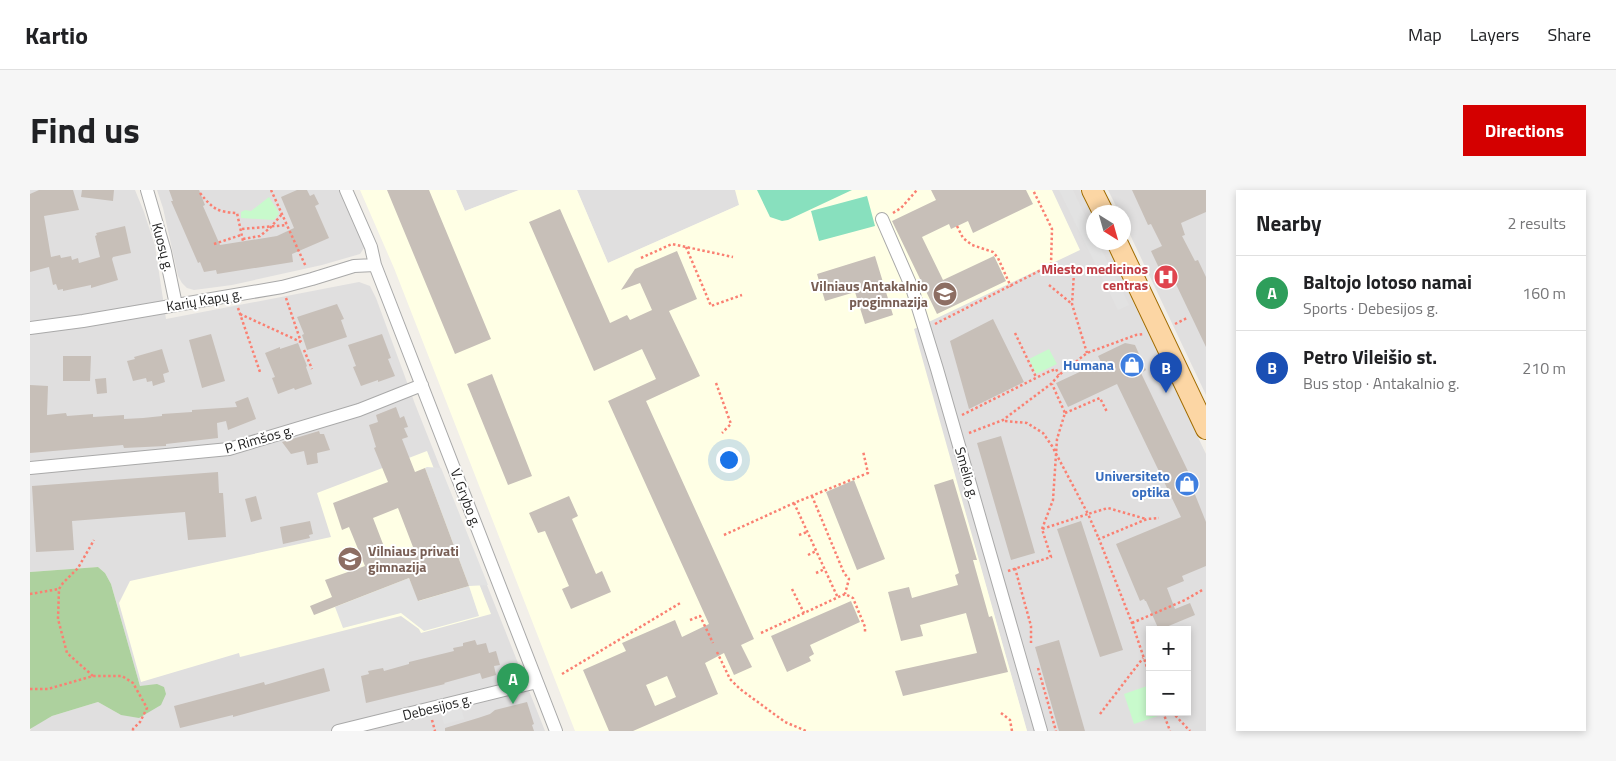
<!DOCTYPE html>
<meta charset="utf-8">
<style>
:root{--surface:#fff;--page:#f6f6f6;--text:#202124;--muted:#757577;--line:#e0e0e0;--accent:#d40000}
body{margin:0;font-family:"Titillium Web",sans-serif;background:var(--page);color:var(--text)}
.controls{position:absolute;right:15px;bottom:15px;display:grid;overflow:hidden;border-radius:0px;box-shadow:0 2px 8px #0003}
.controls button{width:45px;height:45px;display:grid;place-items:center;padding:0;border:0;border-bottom:1px solid var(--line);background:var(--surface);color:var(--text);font:25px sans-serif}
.compass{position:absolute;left:1056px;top:15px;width:45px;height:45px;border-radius:50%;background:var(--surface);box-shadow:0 2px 8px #0003;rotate:143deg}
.you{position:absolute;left:698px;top:269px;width:18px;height:18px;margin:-12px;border:4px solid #fff;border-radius:50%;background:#1a73e8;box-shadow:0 0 0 8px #1a73e833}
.badge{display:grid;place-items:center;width:32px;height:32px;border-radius:50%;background:var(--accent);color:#fff;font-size:16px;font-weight:700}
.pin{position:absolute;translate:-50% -41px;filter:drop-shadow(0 1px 2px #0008)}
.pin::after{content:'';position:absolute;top:26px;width:18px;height:15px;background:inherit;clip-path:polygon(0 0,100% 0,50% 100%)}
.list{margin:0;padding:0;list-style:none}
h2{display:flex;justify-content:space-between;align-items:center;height:65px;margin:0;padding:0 20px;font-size:21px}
h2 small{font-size:16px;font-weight:400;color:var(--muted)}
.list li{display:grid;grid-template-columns:32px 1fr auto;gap:15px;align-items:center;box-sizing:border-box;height:75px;padding:0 20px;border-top:1px solid var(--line)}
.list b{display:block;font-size:19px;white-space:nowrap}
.list p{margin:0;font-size:16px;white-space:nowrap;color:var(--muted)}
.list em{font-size:16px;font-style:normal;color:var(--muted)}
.map{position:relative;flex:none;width:1176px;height:541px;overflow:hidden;border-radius:0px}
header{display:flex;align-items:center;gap:30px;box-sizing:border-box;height:70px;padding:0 25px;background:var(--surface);border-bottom:1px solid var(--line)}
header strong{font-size:24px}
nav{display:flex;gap:28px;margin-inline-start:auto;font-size:18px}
.intro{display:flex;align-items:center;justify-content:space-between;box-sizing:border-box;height:120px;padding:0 30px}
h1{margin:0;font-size:35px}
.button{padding:12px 22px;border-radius:0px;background:var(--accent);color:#fff;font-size:18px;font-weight:700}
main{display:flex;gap:30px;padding:0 30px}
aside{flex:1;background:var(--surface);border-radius:0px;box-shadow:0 2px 8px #0003}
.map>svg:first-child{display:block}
.residential{fill:#e0dfdf;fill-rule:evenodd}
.education{fill:#ffffe5}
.forest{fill:#add19e}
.park{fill:#c8facc}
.pitch{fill:#88e0be}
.parking{fill:#e2e2e2}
.building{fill:#c7bfb8;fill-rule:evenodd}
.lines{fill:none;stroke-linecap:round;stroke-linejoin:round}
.street-casing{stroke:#a9a9a9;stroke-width:14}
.primary-casing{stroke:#a06b00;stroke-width:22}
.path{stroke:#fa8072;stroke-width:2.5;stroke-dasharray:2.5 2.5;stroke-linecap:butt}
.street{stroke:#fff;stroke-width:12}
.primary{stroke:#fcd6a4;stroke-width:20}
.labels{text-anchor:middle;stroke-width:4;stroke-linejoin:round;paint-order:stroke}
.street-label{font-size:14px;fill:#222;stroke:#fff}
.health-label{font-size:14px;font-weight:bold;fill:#be3a42;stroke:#fff;text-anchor:end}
.education-label{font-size:14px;font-weight:bold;fill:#785e54;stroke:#fff;text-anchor:end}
.shop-label{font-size:14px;font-weight:bold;fill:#366cbe;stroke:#fff;text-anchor:end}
</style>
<header>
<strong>Kartio</strong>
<nav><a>Map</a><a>Layers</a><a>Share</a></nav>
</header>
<div class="intro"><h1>Find us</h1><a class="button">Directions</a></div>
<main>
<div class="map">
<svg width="1176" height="541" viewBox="0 0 1176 541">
<rect width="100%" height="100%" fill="#f2efe9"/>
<path class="residential" d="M0,0h105l9,22 11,34 11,73 193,-37 11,4 6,12 39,106 130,327h-515l2,-4 20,-11 46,-14 23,13 19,-29 -29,-102 -6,-11 -7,-6 -68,5z
M127,0h183l23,53 1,5 -4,6 -38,11 -90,20 -38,5 -7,-2 -5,-5 -4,-7 -15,-68z
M426,0h63l-54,21z
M547,0h503l13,27 1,25 11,1 101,211v277h-179l-134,-472 -154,-54 -131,58zM1120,440h37v82h-37z
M1078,0h98v205l-82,-173v-10h-5z"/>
<path class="education" d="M330,0h96l9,21 54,-21h58l31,73 131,-58 -4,-15h317l28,60 -166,79 113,402h-452l-181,-463z
M397,261l64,163 -70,19 -2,-4 -18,-13 -161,41 -1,-4 -98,29 -22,-79 11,-22 201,-44 -14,-44z"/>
<path class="forest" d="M68,377l7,6 6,11 29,102 17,-2 7,3 2,7 -5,11 -22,13 -18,-3 -23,-13 -46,14 -22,13v-157z"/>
<path class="park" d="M239,7l9,14 1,3 -5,6 -33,-2v-6l4,-2 6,1z
M1019,159l8,15 -21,10 -7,-15z
M1120,495v27h10l1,3 -27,9 -10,-30z"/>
<path class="pitch" d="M727,0h95l-64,30 -6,1 -12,-4z
M837,6l8,30 -56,15 -8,-30z"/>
<path class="parking" d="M1029,0h14l20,43 1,9 4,1 31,62 -11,5z
M397,277l14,1 47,117 -19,1 10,30 -55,15 -23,-18 -58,15 -8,-21 74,-29 10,23 50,-15 -44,-118z
M431,518l3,11 -20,5 -3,-11z"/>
<path class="building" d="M9,0h34l6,20 -35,6 7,41 9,-2 1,3 10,-2 1,4 6,-2 1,5 21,-6 -5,-21 2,-1 -1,-2 29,-7 6,27 -18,4 -1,2 6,21 -27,8v-3l-28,6v-2l-5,1 -2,-6 -3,1 -4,-18 -19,5v-78z
M52,0h32l-1,11 -32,-4z
M139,0h30l6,15 -2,1 17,39 57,-9 17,-8 -13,-31 16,-7h10l3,6 4,-2 5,10 -4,2 14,32 -37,16 1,8 -76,12 -1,-4 -12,2 -4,-10 -2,1 -27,-62h2z
M357,0h42l62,149 -36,15z
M901,0h95l7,14 -60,29 -5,-12 -17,8 -2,-5 -27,13 21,43 51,-24 12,25 -69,33 -45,-93 44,-21z
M1102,0h74v22l-25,11 4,12 -3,1 13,25 3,-1 8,17v70l-32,-67 -8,3 -15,-32 11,-5 -11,-22 -3,1z
M530,19l50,114 17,-8 3,5 22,-10 -12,-27 -19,7 14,-21 42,-18 20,48 -28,12 31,65 -54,25 108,238 -13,6 11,22 -18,8 -10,-22 -19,10 13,31 -85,37h-24l-26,-61 43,-19 -4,-8 53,-23 7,17 27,-13 -101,-223 48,-22 -14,-30 -48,22 -65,-149zM637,486l9,21 -21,9 -9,-21z
M845,66l18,59 -28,9 -10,-32 -30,9 -8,-27z
M307,114l7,15 -3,1 6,17 -40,13 -5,-15 2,-1 -7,-17z
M963,129l31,63 -55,27 -19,-68z
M181,144l14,47 -23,7 -13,-48z
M352,144l9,24 -3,1 7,17 -17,6v-2l-17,6 -8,-19 3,-1 -8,-21z
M268,153l9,23 -1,1 6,17 -17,6 -1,-2 -16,6 -6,-16 3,-1 -10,-24 15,-6v2z
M1095,153l10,2 11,25 -5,3 56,117 -3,2 12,30v44l-24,10 2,5 -17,7 8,21 15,-6 5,12 -36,15 -13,-29h-1l-1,-2 -4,2 -24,-57 65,-27 -64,-133 -49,23 -12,-24 45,-21 -3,-6z
M132,159l7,23 -6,2 2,8 -12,4 -1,-5 -5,1 -1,-4 -13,3 -6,-20 8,-2 -1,-2z
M33,166h28l-1,25h-27z
M462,184l40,102 -24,9 -41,-101z
M76,188l1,15 -10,1 -2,-15z
M0,195l18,1 -1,29 19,-2 1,3 26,-2v3l31,-2v4l19,-1 19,-2v-2l30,-2v-2l45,-3 -2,-5 13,-5 8,22 -28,11 -2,-9 -9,2 1,15 -52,6v2l-42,2 -1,-3 -93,8z
M366,217l4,11 4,-2 4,11 -4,1 4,9 -6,2 13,33 10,-4 44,118 -51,15 -9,-23 -95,37 -4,-9 22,-9 -7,-17 40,-14 -16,-39 -7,3 -9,-27 55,-21 -14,-34 2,-1 -7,-22 9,-3 -2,-7zM368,318l15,39 -25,10 -15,-39z
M289,241l1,3h4l6,16 -13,3 1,10 -11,2 -3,-14 -13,3 -9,-12z
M971,246l34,117 -24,7 -34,-117z
M188,282l1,21h4l3,44 -38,3 -3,-28 -113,9 2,29 -38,2 -4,-66z
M923,289l24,81h-4l16,57 3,-1 16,56 -105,24 -8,-25 82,-18 -11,-40 -46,12 3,11 -22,5 -13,-49 21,-5 3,11 46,-13 -3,-10 4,-2 -25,-88z
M824,290l31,79 -28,11 -31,-78z
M226,306l6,23 -11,3 -6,-23z
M539,306l9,20 -6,3 24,55 6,-3 9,21 -40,17 -9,-20 7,-3 -24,-55 -7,2 -9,-20z
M280,331l3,13 -4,1 1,3 -27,6 -3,-17z
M1051,331l42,129 -23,7 -43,-128z
M821,411l9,21 -50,23 4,9 -5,3 2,4 -24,11 -16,-36z
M445,450l2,5 9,-2 3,10 7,-2 4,14 -6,1 2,9 -14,4 -2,-6 -36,10 1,1 -79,19 -5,-27 8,-2 -1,-3 15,-3 1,3 25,-7v-2l45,-11 -1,-3 10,-2v-3z
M1029,450l26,91h-26l-24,-84z
M294,478l6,23 -97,26v-2l-53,13 -6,-22 90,-24 1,3z
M497,512l7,22 -2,1 2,6h-89v-3l33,-10 12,-4 5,-4z"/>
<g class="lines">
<defs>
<path id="street" d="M117,0l18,62 11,53
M316,0l25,57 4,18 181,466
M852,29l30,69 25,81 104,362
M0,138l53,-7 199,-34 30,-8 42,-13 21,-1
M0,278l199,-19 130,-39 63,-25
M308,541l199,-49"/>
<path id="primary" d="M1062,0l11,22
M1087,52l89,187"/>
</defs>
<use href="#street" class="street-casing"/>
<use href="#primary" class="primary-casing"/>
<path class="path" d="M241,0l35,77
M170,3c13,16 17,19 37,20l6,28
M863,23l8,-5 16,-18
M927,36l6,12 9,7 21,7 5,6 13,29
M212,39l45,-4
M213,49l17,-3 11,-9 11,-13
M184,54l27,-9
M656,57l25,59 31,-11
M611,68l31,-14 61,13
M1044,83l-2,31 15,49
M1019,95l23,19
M256,108l15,44
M208,118l22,64
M210,124l61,28
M905,134l116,-59 1,-36 -19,-39
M1145,134l12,-6
M985,143l21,44
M274,160l8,19
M686,193l15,41 -9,9
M1035,223l35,-15 7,14
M932,225l86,-43 8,-3 3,6
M975,231l22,2 16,10 9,13 36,68 20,-6 38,11
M939,243l34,-13 48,-36 8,-9 28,-22 49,-18 8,-1
M782,306l32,77 5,6 -4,15
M764,313l44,95
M1012,339l11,-29 4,-61 8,-26 -13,-29
M694,345l70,-32 74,-30 -5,-22
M769,345l8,-3
M778,365l8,-4
M985,378l16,58v17
M978,381l43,-14 -9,-28 46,-15 11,25
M786,383l9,-4
M762,399l12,24
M0,404l29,-5
M660,430l10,-4 13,27
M1102,433l53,-23 19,-11
M731,443l84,-39 8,4 12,29v6
M687,462l13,27 10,10 45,33 21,9
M1008,478l18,63
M532,484l120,-72
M63,486l-26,-23 -9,-34 1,-30 4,-6 15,-15 16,-28
M1120,486l-18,-53 -33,-84 48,-20 12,-1
M0,499h18l45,-13h29l11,7 14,25 -7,14 -7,7v2
M1133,522l7,19
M1142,522l18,19
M971,523l9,7 2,11
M1070,524l43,-56
M402,530l3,11"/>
<use href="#street" class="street"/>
<use href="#primary" class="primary"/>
</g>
<defs>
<symbol id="hospital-disc" viewBox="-11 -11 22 22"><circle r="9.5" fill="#e0444e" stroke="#fff"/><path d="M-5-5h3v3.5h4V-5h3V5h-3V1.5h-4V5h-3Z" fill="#fff"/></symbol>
<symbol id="school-disc" viewBox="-11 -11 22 22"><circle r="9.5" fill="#8d6e63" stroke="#fff"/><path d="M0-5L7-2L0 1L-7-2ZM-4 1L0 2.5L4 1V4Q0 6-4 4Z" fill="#fff"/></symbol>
<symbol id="shop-disc" viewBox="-11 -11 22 22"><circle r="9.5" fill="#3f7fe0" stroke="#fff"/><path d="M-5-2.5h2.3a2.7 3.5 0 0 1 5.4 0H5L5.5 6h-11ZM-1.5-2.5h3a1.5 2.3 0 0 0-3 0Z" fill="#fff"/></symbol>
</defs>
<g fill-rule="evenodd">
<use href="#hospital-disc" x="1122" y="73" width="28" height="28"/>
<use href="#school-disc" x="901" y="90" width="28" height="28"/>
<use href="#shop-disc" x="1088" y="161" width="28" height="28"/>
<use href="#shop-disc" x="1143" y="280" width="28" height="28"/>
<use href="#school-disc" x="306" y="355" width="28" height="28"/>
</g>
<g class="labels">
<g class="street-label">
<text transform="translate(133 57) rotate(75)" y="5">Kuosų g.</text>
<text transform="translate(174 110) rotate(-10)" y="5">Karių Kapų g.</text>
<text transform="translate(229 249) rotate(-16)" y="5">P. Rimšos g.</text>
<text transform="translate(937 283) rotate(74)" y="5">Smėlio g.</text>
<text transform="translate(436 308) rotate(69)" y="5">V. Grybo g.</text>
<text transform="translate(407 517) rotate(-14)" y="5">Debesijos g.</text>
</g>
<g class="health-label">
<text x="1118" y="84">Miesto medicinos<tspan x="1118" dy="16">centras</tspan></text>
</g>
<g class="education-label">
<text x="898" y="101">Vilniaus Antakalnio<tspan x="898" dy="16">progimnazija</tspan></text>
<text x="338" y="366" text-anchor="start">Vilniaus privati<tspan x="338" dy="16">gimnazija</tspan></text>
</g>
<g class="shop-label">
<text x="1084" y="180">Humana</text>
<text x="1140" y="291">Universiteto<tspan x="1140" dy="16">optika</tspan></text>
</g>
</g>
</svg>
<div class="controls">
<button>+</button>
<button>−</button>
</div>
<svg class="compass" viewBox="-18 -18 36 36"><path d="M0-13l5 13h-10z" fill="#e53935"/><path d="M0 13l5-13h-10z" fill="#757577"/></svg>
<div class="you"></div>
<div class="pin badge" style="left:483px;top:514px;background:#2e9e5b">A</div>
<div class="pin badge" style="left:1136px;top:203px;background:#1a4fb4">B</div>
</div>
<aside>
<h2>Nearby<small>2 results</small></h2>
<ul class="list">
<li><span class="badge" style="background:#2e9e5b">A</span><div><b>Baltojo lotoso namai</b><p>Sports · Debesijos g.</p></div><em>160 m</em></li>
<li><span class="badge" style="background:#1a4fb4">B</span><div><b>Petro Vileišio st.</b><p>Bus stop · Antakalnio g.</p></div><em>210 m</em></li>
</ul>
</aside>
</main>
